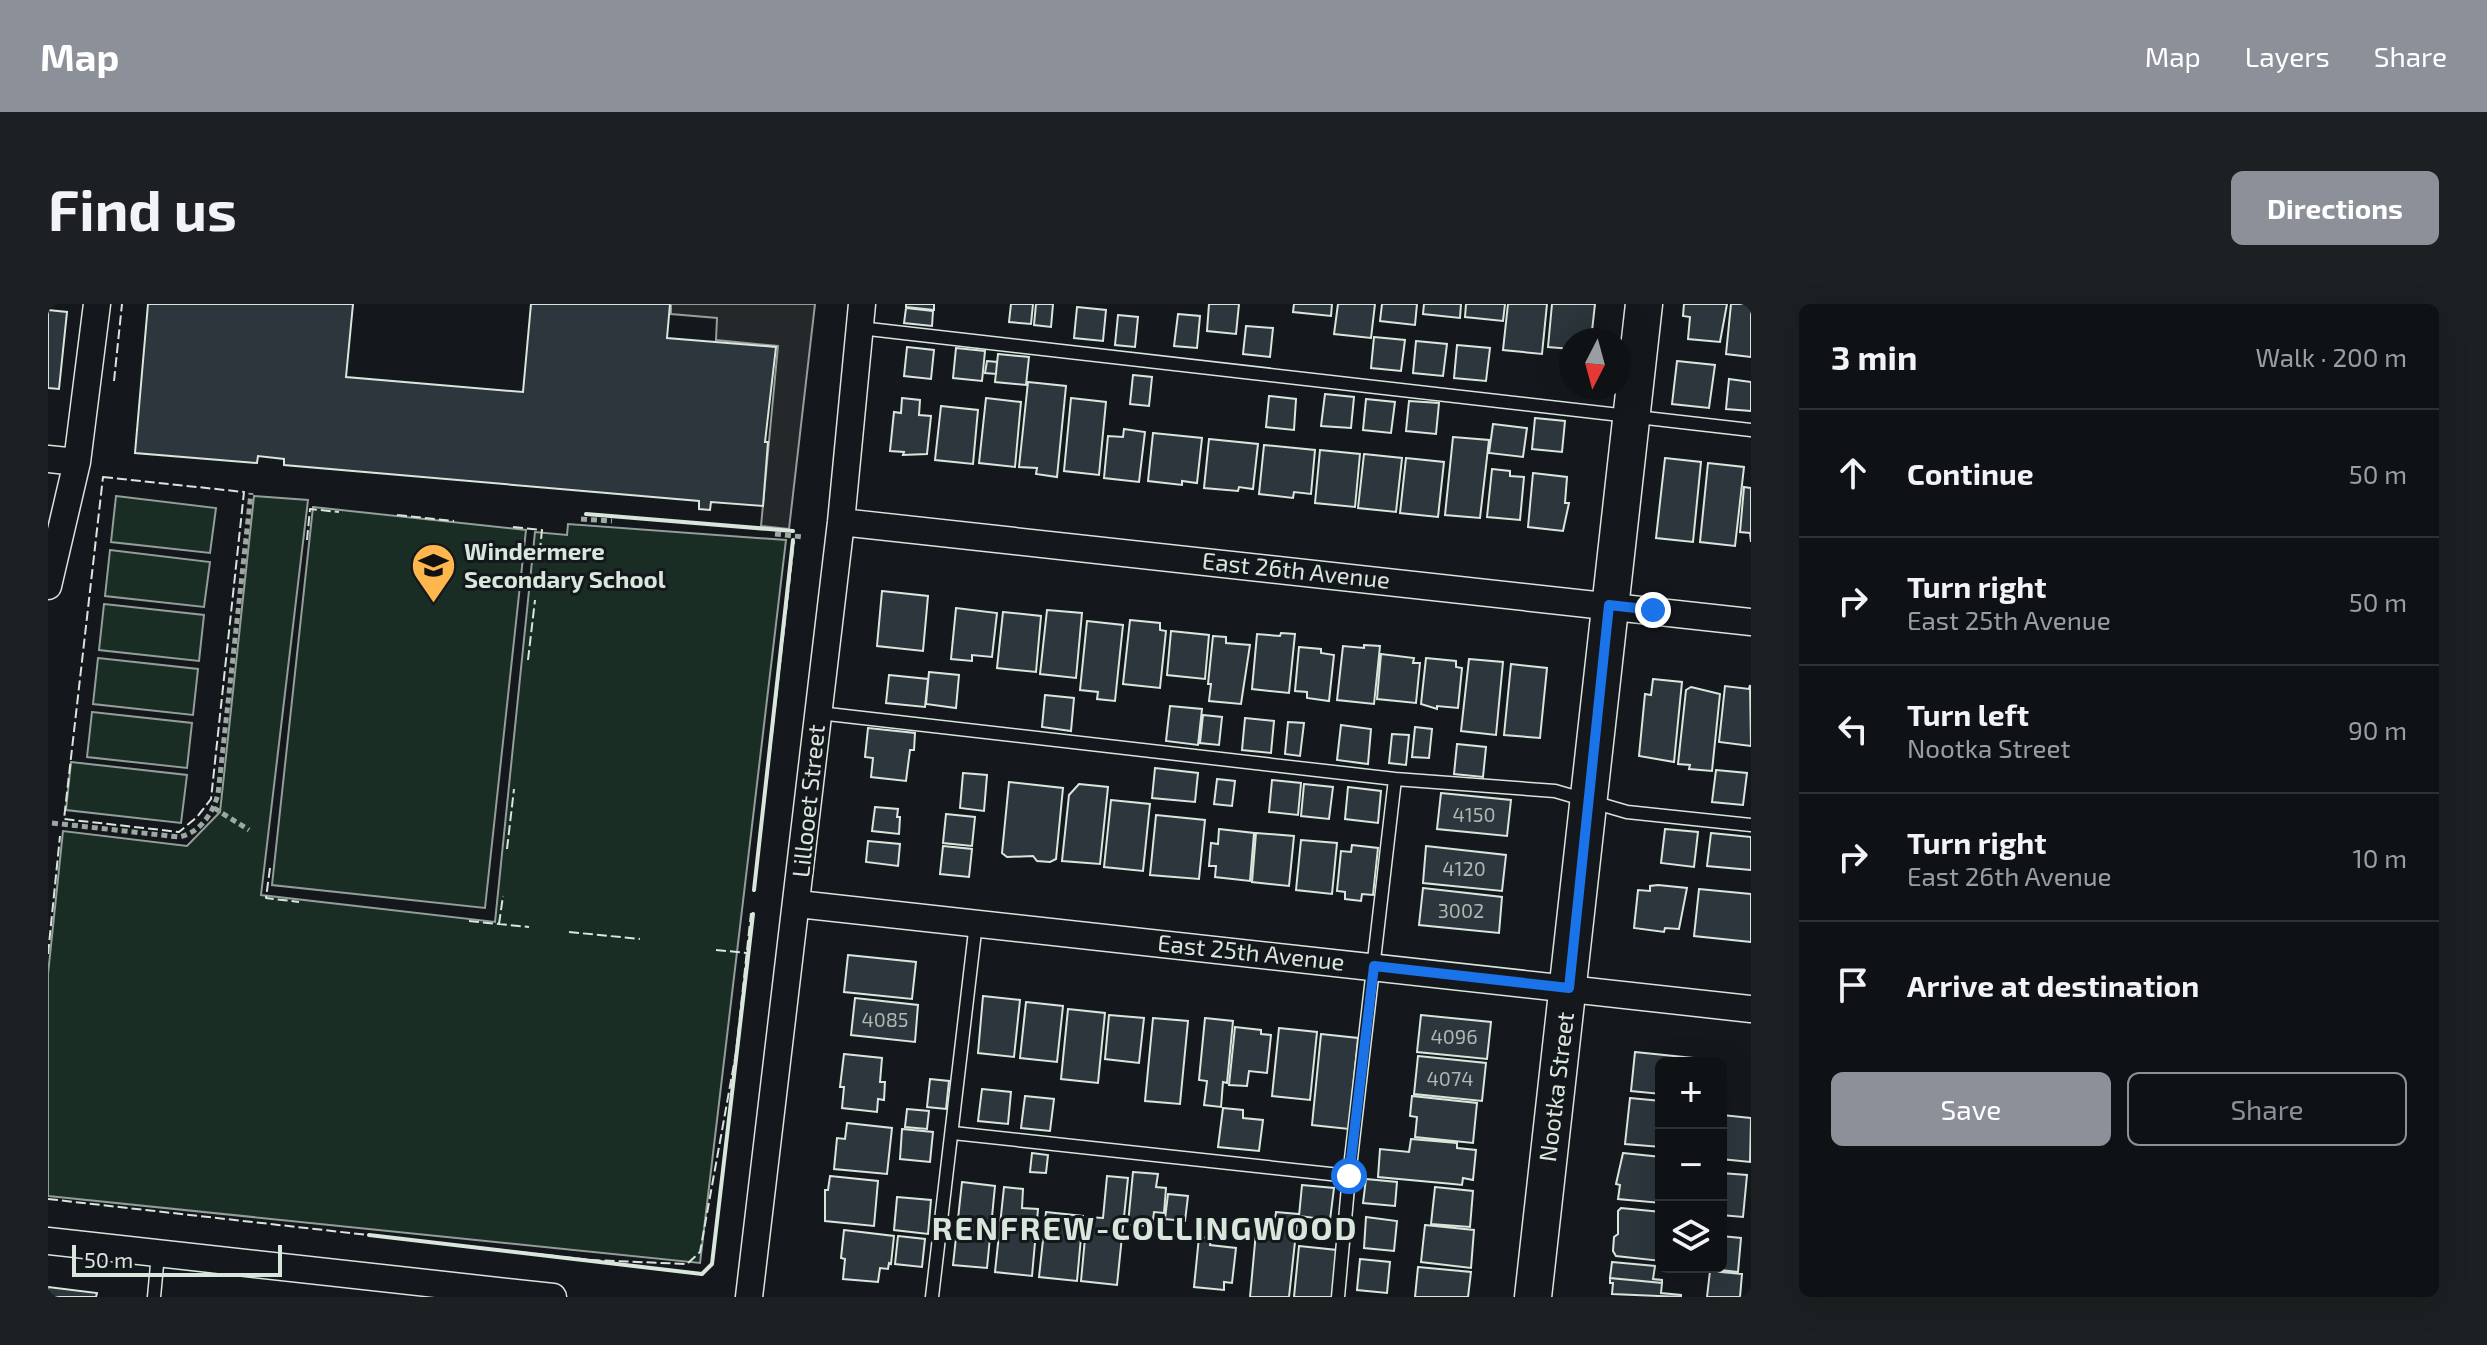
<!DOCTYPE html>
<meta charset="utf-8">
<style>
:root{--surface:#0f1215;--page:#1d2022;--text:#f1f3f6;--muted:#9b9ea0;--line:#2f3234;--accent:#8c9099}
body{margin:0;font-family:"Exo 2",sans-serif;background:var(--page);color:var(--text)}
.controls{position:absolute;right:24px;bottom:24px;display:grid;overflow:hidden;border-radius:12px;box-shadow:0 8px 32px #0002}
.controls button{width:72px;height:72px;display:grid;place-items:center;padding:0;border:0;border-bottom:2px solid var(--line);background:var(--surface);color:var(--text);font:40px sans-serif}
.compass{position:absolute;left:1511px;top:24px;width:72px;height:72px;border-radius:50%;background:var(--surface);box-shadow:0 8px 32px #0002;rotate:186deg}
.scale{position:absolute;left:24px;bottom:20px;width:210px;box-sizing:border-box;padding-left:8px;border:4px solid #d8e6dc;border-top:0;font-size:22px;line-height:28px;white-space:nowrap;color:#d8e6dc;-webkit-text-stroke:6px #14181c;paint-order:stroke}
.stop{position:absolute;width:24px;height:24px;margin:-18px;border:6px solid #1a73e8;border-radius:50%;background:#fff}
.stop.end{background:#1a73e8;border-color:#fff;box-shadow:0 2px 8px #0008}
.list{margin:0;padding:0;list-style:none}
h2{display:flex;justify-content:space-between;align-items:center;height:104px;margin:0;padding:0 32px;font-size:34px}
h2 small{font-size:26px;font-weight:400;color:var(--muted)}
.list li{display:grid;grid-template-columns:52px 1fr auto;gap:24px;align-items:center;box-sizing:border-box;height:128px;padding:0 32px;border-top:2px solid var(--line)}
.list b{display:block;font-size:30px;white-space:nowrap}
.list p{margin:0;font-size:26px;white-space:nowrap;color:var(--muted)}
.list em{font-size:26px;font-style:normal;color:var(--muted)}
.actions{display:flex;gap:16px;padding:24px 32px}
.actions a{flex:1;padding:18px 0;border:2px solid var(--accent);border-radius:12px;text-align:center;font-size:28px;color:var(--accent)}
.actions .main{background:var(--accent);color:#fff}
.icon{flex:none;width:44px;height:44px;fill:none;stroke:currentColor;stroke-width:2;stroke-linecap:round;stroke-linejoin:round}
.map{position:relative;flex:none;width:1703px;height:993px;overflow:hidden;border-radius:12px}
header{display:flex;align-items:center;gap:48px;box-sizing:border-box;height:112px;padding:0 40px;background:var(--accent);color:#fff}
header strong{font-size:38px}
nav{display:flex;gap:44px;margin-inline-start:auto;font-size:28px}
.intro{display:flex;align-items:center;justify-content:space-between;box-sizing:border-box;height:192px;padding:0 48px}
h1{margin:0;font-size:56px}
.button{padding:20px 36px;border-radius:12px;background:var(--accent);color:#fff;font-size:28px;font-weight:700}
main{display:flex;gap:48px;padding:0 48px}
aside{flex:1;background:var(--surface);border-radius:12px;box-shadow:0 8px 32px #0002}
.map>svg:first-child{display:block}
.green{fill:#1a2d24;stroke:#939e99;stroke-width:2}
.parking{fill:#24282b;stroke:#939e99;stroke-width:2}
.building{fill:#2c363c;stroke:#d8e6dc;stroke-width:2}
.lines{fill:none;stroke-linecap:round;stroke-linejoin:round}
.lane-casing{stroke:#d8e6dc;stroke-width:15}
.street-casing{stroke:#d8e6dc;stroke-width:29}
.secondary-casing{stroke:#d8e6dc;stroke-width:39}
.path{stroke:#9da8a2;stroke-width:5;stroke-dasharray:6 4;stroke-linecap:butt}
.lane{stroke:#14181c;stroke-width:12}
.street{stroke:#14181c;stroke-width:26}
.secondary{stroke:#14181c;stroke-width:36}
.fence{stroke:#d8e6dc;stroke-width:2;stroke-dasharray:10 4;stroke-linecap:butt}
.wall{stroke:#d8e6dc;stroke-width:4}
.route{stroke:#1a73e8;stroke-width:10}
.labels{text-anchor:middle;stroke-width:6;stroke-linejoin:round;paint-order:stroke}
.number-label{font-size:20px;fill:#adbab4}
.poi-label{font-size:24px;font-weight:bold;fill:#d8e6dc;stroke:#14181c;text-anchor:start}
.street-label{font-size:24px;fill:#d8e6dc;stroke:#14181c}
.district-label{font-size:32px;font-weight:bold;letter-spacing:2px;fill:#d8e6dc;stroke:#14181c}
</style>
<header>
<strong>Map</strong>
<nav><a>Map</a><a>Layers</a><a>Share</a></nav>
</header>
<div class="intro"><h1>Find us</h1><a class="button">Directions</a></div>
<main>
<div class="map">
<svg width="1703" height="993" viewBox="0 0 1703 993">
<rect width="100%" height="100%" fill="#14181c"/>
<path class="green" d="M68,192l100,12 -6,45 -99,-11z
M206,192l54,4 -47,395 234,27 40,-390 32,3 1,-11 218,16 -86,723 -652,-67v-222l15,-143 124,15 33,-34z
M265,203l213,23 -41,378 -213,-23z
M62,246l100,12 -6,45 -99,-11z
M56,300l100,11 -5,46 -100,-11z
M50,354l100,11 -5,46 -100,-11z
M44,408l100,11 -5,45 -100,-11z
M23,458l116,13 -6,48 -115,-13z"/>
<path class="parking" d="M623,0h144l-26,225 -28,-3 17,-180 -62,-6 1,-22 -46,-4z"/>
<path class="building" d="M100,0h205l-7,73 177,15 8,-88h139l-3,34 109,9 -11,95h3l-5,64 -52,-4 -1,8 -11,-1v-8l-415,-36v-6l-26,-3 -1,7 -122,-10z
M858,0h28v6l-28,-3z
M963,0h22l-2,20 -22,-2z
M988,0h17l-2,23 -17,-2z
M1161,0h30l-3,30 -29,-3z
M1246,0h38l-1,12 -38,-4z
M1290,0h37l-4,34 -37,-4z
M1334,0h35l-2,21 -35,-4z
M1376,0h37l-1,14 -37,-4z
M1418,0h39l-2,17 -38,-4z
M1460,0h39l-5,50 -39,-4z
M1504,0h43l-4,36h-20v9l-23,-2z
M1636,0h43l-7,38 -32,-3 2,-22 -7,-1z
M1683,0h20v53l-25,-3z
M1029,3l29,3 -3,31 -29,-3z
M858,4l27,3 -1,15 -28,-3z
M0,6l19,2 -8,77 -11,-1z
M1130,10l22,2 -3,32 -23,-2z
M1070,11l20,2 -3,30 -20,-2z
M1198,22l27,2 -3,29 -27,-3z
M1326,33l31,3 -4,31 -30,-3z
M1368,37l31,3 -4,32 -30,-3z
M1409,41l33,3 -4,33 -32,-3z
M859,43l27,3 -3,29 -27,-3z
M908,44l29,3 -3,30 -29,-3z
M950,50l31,3 -3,28 -31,-3z
M939,57l10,1 -1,12 -11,-1z
M1629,57l38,4 -6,43 -37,-4z
M1085,71l19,2 -3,29 -19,-2z
M1681,75l22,3v29l-25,-2z
M980,78l38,4 -9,91 -21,-3 1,-6 -18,-1z
M1277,90l29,3 -3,31 -30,-2z
M1221,92l27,3 -2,31 -28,-3z
M854,94l18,2 -1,15 12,1 -4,38 -24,1 1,-3 -14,-1 4,-39 7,1z
M938,94l35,4 -6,65 -36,-4z
M1023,94l35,4 -7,73 -35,-4z
M1318,95l29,3 -4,31 -28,-3z
M1361,97l30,2 -3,31 -30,-3z
M893,102l37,4 -5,54 -38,-4z
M1487,114l30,3 -3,31 -30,-3z
M1445,120l34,4 -4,29 -34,-4z
M1076,125l21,3 -6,50 -35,-4 4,-42 15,1z
M1105,129l49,5 -5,45 -15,-2v4l-34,-4z
M1405,133l36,3 -9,78 -35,-3z
M1161,135l49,5 -5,45 -14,-2 -1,4 -34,-3z
M1216,141l51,5 -4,44 -17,-2 -1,6 -34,-4z
M1272,146l40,4 -5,53 -40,-4z
M1316,150l38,4 -6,54 -38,-4z
M1358,154l38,4 -6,55 -38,-4z
M1617,154l36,4 -8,80 -37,-4z
M1660,159l36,4 -9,79 -35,-4z
M1444,165l18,2v5l14,1 -4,43 -33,-3z
M1485,169l34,4 -2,26h4l-6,28 -35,-4z
M1696,183l7,1v54l-1,-9 -10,-1z
M834,287l46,5 -5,55 -46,-5z
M908,304l41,5 -5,44 -20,-2v6l-21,-2z
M999,306l35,3 -6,65 -36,-4z
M955,308l38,4 -5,56 -39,-4z
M1082,316l30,3v7l6,1 -6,57 -37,-4z
M1039,317l36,4 -8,76 -18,-2 1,-7 -18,-2z
M1123,327l38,4 -4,44 -38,-4z
M1233,329l14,1 -6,59 -37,-4 5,-55 23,2z
M1165,332l13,1v6l24,2 -9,59 -32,-3 2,-17h-3z
M1316,341l16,1 -6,58 -37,-4 6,-54 21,2z
M1251,343l22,2v4l13,2 -5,46 -22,-3v-6l-12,-1z
M1333,350l33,4 -1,5h7l-4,40 -39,-4z
M1378,354l30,3v6l6,1 -4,40 -21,-2v3l-16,-5z
M1421,355l34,3 -7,73 -35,-4z
M1463,360l36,4 -7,70 -36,-3z
M881,368l30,3 -3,33 -30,-4z
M841,371l39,4 -3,28 -39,-4z
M1605,375l29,3 -8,80 -35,-6 6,-62 6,1z
M1702,381l1,61 -32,-4 6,-56 24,3z
M1643,383l29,7 -8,77 -23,-2 1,-4 -12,-1 8,-74z
M997,391l29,3 -3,33 -29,-4z
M1122,402l32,3 -4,36 -32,-4z
M1155,411l19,2 -3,28 -19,-2z
M1197,414l29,3 -3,32 -29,-3z
M1240,418l16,1 -4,33 -15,-2z
M1293,421l30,4 -3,35 -31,-4z
M1367,423l17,2 -3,29 -17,-1z
M820,424l47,5 -1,17h-4l-4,31 -35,-4 2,-19 -8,-1z
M1344,430l17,1 -3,30 -17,-2z
M1409,440l29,3 -3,30 -29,-3z
M1107,464l43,5 -3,29 -43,-4z
M1668,466l31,3 -4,32 -31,-3z
M915,469l24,2 -3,36 -24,-3z
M1169,475l18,2 -3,25 -18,-2z
M1224,476l29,3 -3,32 -29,-3z
M961,478l54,6 -7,71 -6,3 -13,-1 -4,-5 -26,1 -5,-4z
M1031,480l29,3 -8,77 -38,-3 7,-66z
M1256,480l29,3 -4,32 -28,-3z
M1300,483l33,4 -3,32 -33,-4z
M1393,489l70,7 -4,36 -70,-7z
M1063,496l39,4 -7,67 -39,-4z
M827,503l23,2 -1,8h3l-1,17 -27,-3z
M898,510l29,3 -3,29 -29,-3z
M1108,511l49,5 -6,59 -49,-4z
M1171,525l35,4 -4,48 -35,-4 1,-11h-7l2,-23 7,1z
M1617,525l33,3 -4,35 -33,-4z
M1208,529l38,3 -5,50 -37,-4z
M1663,529l40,4v33l-44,-4z
M1253,536l36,3 -5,51 -36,-4z
M820,537l32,3 -2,22 -32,-4z
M1304,541l26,3 -5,47 -11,-1 -1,7 -16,-2v-7l-8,-1 4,-40 10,1z
M895,542l29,3 -3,28 -29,-3z
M1378,542l80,9 -4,36 -79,-8z
M1610,581l29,3 -8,41 -14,-1 -1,4 -30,-4 4,-38 12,1v-5z
M1375,584l79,9 -3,36 -80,-8z
M1651,585l52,5v48l-57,-6z
M800,651l68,7 -4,37 -68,-7z
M935,692l37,4 -6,57 -36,-4z
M807,694l63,7 -3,37 -64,-7z
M978,698l37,4 -6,56 -37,-4z
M1020,705l37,4 -7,70 -37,-4z
M1061,711l35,3 -5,45 -34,-4z
M1373,711l70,7 -4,37 -70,-7z
M1105,714l35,3 -8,83 -35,-3z
M1157,714l28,3 -6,62 -4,-1 -2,25 -17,-2 3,-24 -8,-1z
M1187,723l26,3v4l10,1 -4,38 -18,-2 -2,15 -18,-1z
M1231,724l38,4 -7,68 -38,-4z
M1273,730l37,4 -9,91 -37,-4z
M1587,748l87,9 -1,8v-6h-60v31l-30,-3z
M796,750l38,4 -2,24h5l-1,18 -6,-1 -1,13 -35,-4 2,-21h-4z
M1370,752l68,7 -4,38 -68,-7z
M882,775l19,2 -3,28 -19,-2z
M934,785l29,3 -3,32 -30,-3z
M977,792l29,3 -4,32 -29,-3z
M1364,792l65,7 -4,40 -58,-6 2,-20 -7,-1z
M1582,794l31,3v46l-36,-3z
M1175,804l20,2v8l20,2 -4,31 -41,-4z
M859,805l22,2 -2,18 -22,-2z
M1674,811l29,3 -1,44 -29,-3z
M799,819l45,5 -5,46 -53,-5 3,-31 8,1z
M854,825l31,3 -3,30 -30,-3z
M1363,835l46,4v5l19,2 -3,30 -10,-2 -1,7 -9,-1 -75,-7 2,-28 29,3z
M984,849l16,2 -2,18 -16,-1z
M1575,849l38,4v46l-43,-4 2,-14 -4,-1z
M1085,868l25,2 -2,13 10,1 -2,25 -10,-1 -2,15 -24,-3z
M1673,869l26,2 -4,42 -22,-2z
M782,872l48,5 -4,45 -49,-5v-31h3z
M1059,872l21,2 -11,107 -36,-4 6,-64 16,1z
M1318,875l31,3 -2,24 -32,-3z
M914,878l33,4 -8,82 -34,-3z
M1254,881l32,3 -4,32 -31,-4z
M956,883l19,2 -1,19 16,1 -6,67 -37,-4z
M1387,883l38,4 -3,36 -39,-3z
M1120,890l20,2 -3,25 -20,-2z
M849,893l34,3 -3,34 -34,-4z
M1573,904l40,4v49l-45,-5 -3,-5 1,-14 4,-3v-23z
M998,908l37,4 -6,65 -38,-4z
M1228,908l22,2 -9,83h-39l6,-65 17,2z
M1318,913l31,4 -3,30 -30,-3z
M1377,921l49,5 -3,38 -50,-6z
M796,926l50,6 -3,28 -2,-1 -1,6 -8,-1 -2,14 -35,-3 2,-20 -4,-1z
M850,932l27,3 -3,28 -27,-3z
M1673,932l20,2 -3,34 -35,-4 18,-1z
M1151,933l12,1 -1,7 26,3 -4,35 -8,-1v8l-30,-3z
M1251,942l38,4 -4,47h-39z
M1312,955l30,3 -3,31 -30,-3z
M1564,958l43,4 -2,13 9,1v3l-52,-5z
M1370,963l53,5 -3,25h-53z
M1662,967l32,3 -2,23h-33z
M1562,974l52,5 -1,10 20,2v2l-69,-3 1,-11h-3z
M0,983l49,6 -1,4h-48z"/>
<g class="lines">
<defs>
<path id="lane" d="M812,24l891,102
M771,409l576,66 160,12 72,21 124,13
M905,829l396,43
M106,993l4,-43
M884,993l44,-374
M1290,993l11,-121 46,-397"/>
<path id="street" d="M0,155l29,3
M793,218l910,100
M0,282l29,-124 20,-158
M750,600l953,105
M0,937l505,56
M701,993l92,-775 21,-218"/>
<path id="secondary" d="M1485,993l111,-993"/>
</defs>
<use href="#lane" class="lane-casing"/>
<use href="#street" class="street-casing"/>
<use href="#secondary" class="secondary-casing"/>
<path class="path" d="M533,215l31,2
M727,230l28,3
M166,504l35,22
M4,519l127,14c21,-4 34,-24 39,-43l33,-301"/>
<use href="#lane" class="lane"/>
<use href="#street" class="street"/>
<use href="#secondary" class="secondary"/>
<path class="fence" d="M66,77l8,-77
M55,173l141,15 -33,307 -14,18 -18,15 -115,-13z
M349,211l57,6
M465,223l29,3 -3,29
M259,236l3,-31 29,3
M480,356l7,-60
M459,545l7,-60
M222,564l-4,30 33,4
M706,588l40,-351
M421,617l60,6
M451,620l4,-28
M521,628l71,7
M668,646l31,3
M0,650l12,-118
M0,895l542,61 97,4 13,-12 36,-199 15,-140"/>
<path class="wall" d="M538,210l207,17
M706,586l39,-350
M321,931l333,39 10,-10 41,-350"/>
</g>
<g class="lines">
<path class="route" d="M1301,872l25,-210 195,22 40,-383 44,5"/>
</g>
<defs>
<symbol id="school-pin" viewBox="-11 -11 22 30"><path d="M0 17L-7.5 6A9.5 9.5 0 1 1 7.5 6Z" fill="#ffb74d" stroke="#14181c"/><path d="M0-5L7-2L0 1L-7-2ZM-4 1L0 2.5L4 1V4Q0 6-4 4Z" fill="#111"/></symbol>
</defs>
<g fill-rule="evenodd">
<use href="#school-pin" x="360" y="236" width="51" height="69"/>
</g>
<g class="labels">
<g class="number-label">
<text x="1426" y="518">4150</text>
<text x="1416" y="572">4120</text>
<text x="1413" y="614">3002</text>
<text x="837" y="723">4085</text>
<text x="1406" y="740">4096</text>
<text x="1402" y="782">4074</text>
</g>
<g class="poi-label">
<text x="416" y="256">Windermere<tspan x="416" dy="28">Secondary School</tspan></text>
</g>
<g class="street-label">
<text transform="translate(1248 267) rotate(6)" y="8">East 26th Avenue</text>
<text transform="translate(761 497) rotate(-84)" y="8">Lillooet Street</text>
<text transform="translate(1203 649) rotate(6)" y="8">East 25th Avenue</text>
<text transform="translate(1509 783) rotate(-83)" y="8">Nootka Street</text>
</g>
<g class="district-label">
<text x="1097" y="936">RENFREW-COLLINGWOOD</text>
</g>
</g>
</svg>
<div class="controls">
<button>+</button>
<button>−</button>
<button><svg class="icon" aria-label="layers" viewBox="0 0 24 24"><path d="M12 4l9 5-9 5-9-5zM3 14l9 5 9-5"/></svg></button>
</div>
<svg class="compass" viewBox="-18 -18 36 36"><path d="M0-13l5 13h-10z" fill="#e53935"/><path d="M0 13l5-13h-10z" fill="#9b9ea0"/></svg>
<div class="scale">50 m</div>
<div class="stop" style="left:1301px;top:872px"></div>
<div class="stop end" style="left:1605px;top:306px"></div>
</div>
<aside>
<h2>3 min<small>Walk · 200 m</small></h2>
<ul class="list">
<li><svg class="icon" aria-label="ahead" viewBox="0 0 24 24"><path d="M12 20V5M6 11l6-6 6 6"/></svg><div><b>Continue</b></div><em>50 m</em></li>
<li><svg class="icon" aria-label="right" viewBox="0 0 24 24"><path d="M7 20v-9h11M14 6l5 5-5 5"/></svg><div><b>Turn right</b><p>East 25th Avenue</p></div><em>50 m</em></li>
<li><svg class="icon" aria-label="left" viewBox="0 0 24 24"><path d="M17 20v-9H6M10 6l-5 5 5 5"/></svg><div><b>Turn left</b><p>Nootka Street</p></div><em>90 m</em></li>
<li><svg class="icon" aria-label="right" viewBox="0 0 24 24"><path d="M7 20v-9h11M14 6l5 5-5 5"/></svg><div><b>Turn right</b><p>East 26th Avenue</p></div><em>10 m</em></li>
<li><svg class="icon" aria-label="arrive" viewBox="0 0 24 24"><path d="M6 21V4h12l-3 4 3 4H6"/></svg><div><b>Arrive at destination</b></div></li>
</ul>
<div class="actions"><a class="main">Save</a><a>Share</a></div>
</aside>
</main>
